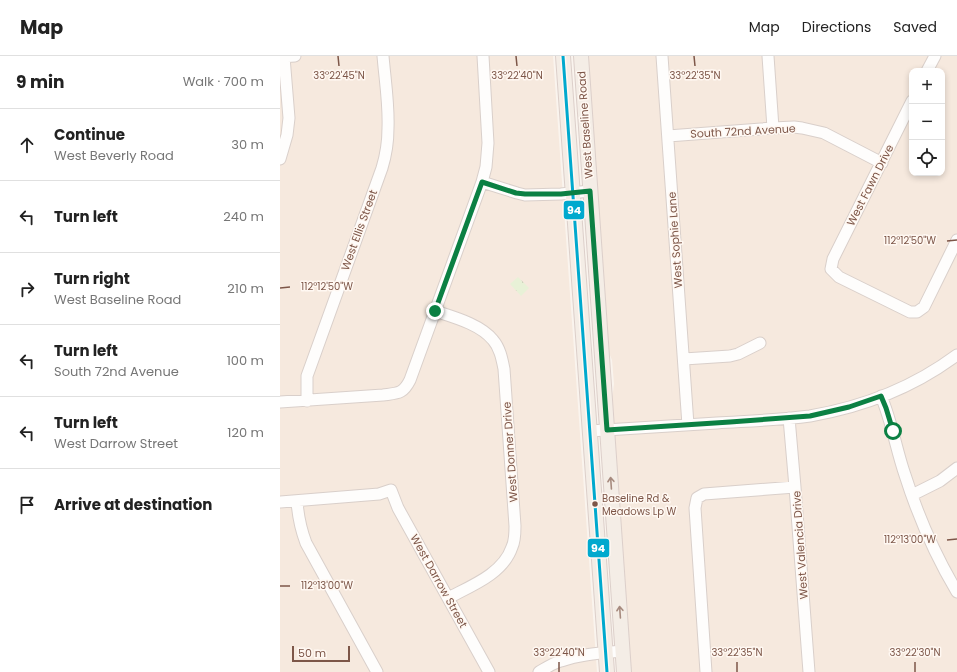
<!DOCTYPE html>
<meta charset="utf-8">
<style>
:root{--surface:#fff;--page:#f6f6f6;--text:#222;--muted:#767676;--line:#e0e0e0}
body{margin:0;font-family:Poppins,sans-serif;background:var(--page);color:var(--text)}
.controls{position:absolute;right:12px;top:12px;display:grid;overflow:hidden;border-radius:8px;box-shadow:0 2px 6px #0003}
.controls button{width:36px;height:36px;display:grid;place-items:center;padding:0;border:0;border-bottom:1px solid var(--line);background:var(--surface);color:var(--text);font:20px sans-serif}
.scale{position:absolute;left:12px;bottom:10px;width:58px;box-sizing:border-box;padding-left:4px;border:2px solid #7d5648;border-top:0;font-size:11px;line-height:14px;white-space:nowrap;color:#7d5648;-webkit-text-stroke:3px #fff8f2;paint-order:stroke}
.stop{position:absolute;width:12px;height:12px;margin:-9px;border:3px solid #0b8043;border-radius:50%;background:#fff}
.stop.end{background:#0b8043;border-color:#fff;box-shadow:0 1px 4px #0008}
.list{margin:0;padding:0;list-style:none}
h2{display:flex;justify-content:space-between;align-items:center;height:52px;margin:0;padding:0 16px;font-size:17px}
h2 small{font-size:13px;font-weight:400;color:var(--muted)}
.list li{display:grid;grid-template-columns:26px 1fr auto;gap:12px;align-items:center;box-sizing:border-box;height:72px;padding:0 16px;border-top:1px solid var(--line)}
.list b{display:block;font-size:15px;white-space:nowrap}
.list p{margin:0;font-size:13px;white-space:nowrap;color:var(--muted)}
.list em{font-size:13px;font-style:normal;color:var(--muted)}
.icon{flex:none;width:22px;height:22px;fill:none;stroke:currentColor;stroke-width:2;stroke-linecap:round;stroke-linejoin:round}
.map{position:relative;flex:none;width:677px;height:616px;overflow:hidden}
header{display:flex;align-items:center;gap:24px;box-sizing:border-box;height:56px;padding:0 20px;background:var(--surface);border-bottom:1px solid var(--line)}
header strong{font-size:19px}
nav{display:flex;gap:22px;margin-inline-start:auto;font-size:14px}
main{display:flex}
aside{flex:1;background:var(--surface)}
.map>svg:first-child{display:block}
.residential{fill:#f6e9de;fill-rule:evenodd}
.park{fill:url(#park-tufts)}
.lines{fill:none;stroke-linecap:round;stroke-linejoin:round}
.minor-casing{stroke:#d9cfca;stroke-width:13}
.major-casing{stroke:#dccfca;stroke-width:16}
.minor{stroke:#fefdfc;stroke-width:11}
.major{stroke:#f4ede6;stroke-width:14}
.bus-1-casing{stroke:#fff8f2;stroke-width:6}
.bus-1{stroke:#00a9ce;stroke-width:3}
.oneway{stroke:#a78b7f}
.route{stroke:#0b8043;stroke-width:5}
.ticks{fill:none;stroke:#7d5648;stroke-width:1.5}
.bus-dot{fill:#7d5648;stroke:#fff8f2;stroke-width:1.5}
.labels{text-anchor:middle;stroke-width:3;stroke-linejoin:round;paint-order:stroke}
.bus-label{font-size:10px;fill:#7d5648;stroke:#fff8f2;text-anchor:start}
.street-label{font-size:11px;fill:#7d5648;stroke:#fff8f2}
.ticks-label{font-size:10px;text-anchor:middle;fill:#7d5648;stroke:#fff8f2;stroke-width:3;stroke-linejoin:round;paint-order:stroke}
.line-badge{stroke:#fff8f2;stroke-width:1.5}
.badge-label{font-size:11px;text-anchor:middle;font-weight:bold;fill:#fff}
</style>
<header>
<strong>Map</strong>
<nav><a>Map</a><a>Directions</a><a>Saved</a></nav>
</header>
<main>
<aside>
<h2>9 min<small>Walk · 700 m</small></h2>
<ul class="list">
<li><svg class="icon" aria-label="ahead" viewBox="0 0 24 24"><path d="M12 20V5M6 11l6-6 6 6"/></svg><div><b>Continue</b><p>West Beverly Road</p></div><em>30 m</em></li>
<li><svg class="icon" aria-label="left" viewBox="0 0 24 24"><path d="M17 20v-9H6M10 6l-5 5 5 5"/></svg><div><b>Turn left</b></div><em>240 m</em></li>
<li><svg class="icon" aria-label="right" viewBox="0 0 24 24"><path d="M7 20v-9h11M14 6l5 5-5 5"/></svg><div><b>Turn right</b><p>West Baseline Road</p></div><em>210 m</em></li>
<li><svg class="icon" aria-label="left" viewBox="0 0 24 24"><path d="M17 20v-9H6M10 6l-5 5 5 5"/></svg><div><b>Turn left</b><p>South 72nd Avenue</p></div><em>100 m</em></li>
<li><svg class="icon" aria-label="left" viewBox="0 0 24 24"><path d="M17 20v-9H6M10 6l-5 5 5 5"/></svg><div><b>Turn left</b><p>West Darrow Street</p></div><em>120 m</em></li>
<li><svg class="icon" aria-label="arrive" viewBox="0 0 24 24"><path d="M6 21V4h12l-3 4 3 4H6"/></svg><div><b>Arrive at destination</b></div></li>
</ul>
</aside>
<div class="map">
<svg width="677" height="616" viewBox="0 0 677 616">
<defs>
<pattern id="park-tufts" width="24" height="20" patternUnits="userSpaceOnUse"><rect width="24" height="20" fill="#e8f1d7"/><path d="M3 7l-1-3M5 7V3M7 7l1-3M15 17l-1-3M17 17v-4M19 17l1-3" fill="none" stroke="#c1c6b0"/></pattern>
</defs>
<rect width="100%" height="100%" fill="#faf4ee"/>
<path class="residential" d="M0,0h273l44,616h-317z
M306,0h371v616h-327l-19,-264 3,-24 -2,-24 -6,-14zM632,15h30v102h-30z"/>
<path class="park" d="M238,221l11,11 -8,8 -11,-12z"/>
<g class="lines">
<defs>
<path id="minor" d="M382,0l26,369
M488,0l5,72
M0,1l15,-1
M647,15l8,-15
M632,45l-79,158 -2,10 8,8 71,35h7l7,-5 33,-67
M388,80l105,-8 21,-1 8,1 22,5 58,30
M0,103l7,-24 2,-17 -5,-61
M202,126l35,11 8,2 36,-1 29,-3
M155,255c18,6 45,13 58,29 7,8 9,19 11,29l11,157c0,7 0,15 -3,21 -9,27 -41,39 -64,51
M404,303l46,-3 8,-2 22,-11
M601,340c11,26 15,53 24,79 13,41 30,80 52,117
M27,345v-25l4,-11 71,-197c4,-13 6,-26 6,-40 1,-24 -3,-48 -5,-72
M0,346l103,-7c15,-2 20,-1 27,-15l72,-198 4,-15 2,-24 -5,-87
M509,362l6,69 14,185
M310,375c42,-3 84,-5 127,-8 31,-2 62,-3 93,-7 53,-9 104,-29 147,-61
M632,439l28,-14 17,-13
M17,445c1,16 3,26 9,42l71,129
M0,446l99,-8 12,-4 7,18 91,164
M259,616c7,-4 14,-9 22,-11 20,-7 41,-8 62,-10
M426,616l-11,-164 2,-10 7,-4 91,-7"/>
<path id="major" d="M283,0l44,616
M301,0l43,616"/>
</defs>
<use href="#minor" class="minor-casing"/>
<use href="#major" class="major-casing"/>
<use href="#minor" class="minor"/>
<use href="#major" class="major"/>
<defs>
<path id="bus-1" d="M283,0l44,616"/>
</defs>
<use href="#bus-1" class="bus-1-casing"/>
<use href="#bus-1" class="bus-1"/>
</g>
<defs><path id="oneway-shaft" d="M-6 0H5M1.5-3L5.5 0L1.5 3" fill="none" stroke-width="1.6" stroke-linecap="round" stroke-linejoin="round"/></defs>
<g class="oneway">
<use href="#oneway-shaft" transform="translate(331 427) rotate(-94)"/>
<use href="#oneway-shaft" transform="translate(340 556) rotate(-94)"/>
</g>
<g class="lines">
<path class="route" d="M155,255l47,-129 34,11 9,1h36l29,-3 17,239 123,-8 80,-6 39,-9 32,-11 5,12 7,23"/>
</g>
<path class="ticks" d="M58,0l1,10M236,0l1,10M414,0l1,10M667,185l10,-1M0,232l10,-1M667,484l10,-1M0,530h10M279,606v10M457,606v10M635,606v10"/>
<circle class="bus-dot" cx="315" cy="448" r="3.5"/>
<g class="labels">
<g class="bus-label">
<text x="322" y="446">Baseline Rd &amp;<tspan x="322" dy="13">Meadows Lp W</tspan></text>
</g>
<g class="street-label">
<text transform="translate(305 69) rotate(-94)" y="4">West Baseline Road</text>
<text transform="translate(463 75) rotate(-3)" y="4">South 72nd Avenue</text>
<text transform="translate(590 129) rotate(-63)" y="4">West Fawn Drive</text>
<text transform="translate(79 174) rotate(-70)" y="4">West Ellis Street</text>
<text transform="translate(395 184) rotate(-94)" y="4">West Sophie Lane</text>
<text transform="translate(230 396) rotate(-94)" y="4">West Donner Drive</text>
<text transform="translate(520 489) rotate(-94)" y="4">West Valencia Drive</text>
<text transform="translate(159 525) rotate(61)" y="4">West Darrow Street</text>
</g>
</g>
<g class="ticks-label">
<text x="59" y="23">33°22'45"N</text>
<text x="237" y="23">33°22'40"N</text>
<text x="415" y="23">33°22'35"N</text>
<text x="630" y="188">112°12'50"W</text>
<text x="47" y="234">112°12'50"W</text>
<text x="630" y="487">112°13'00"W</text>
<text x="47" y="533">112°13'00"W</text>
<text x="279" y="600">33°22'40"N</text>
<text x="457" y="600">33°22'35"N</text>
<text x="635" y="600">33°22'30"N</text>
</g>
<g class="line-badge">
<rect x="283" y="144" width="22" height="20" rx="4" fill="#00a9ce"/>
<rect x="307" y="482" width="23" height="20" rx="4" fill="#00a9ce"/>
</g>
<g class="badge-label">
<text x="294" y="158">94</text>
<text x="318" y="496">94</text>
</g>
</svg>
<div class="controls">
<button>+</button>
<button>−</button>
<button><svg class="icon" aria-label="locate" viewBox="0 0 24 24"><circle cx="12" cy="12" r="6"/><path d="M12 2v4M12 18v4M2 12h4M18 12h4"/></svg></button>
</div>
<div class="scale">50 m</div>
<div class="stop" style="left:613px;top:375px"></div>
<div class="stop end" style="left:155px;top:255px"></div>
</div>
</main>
